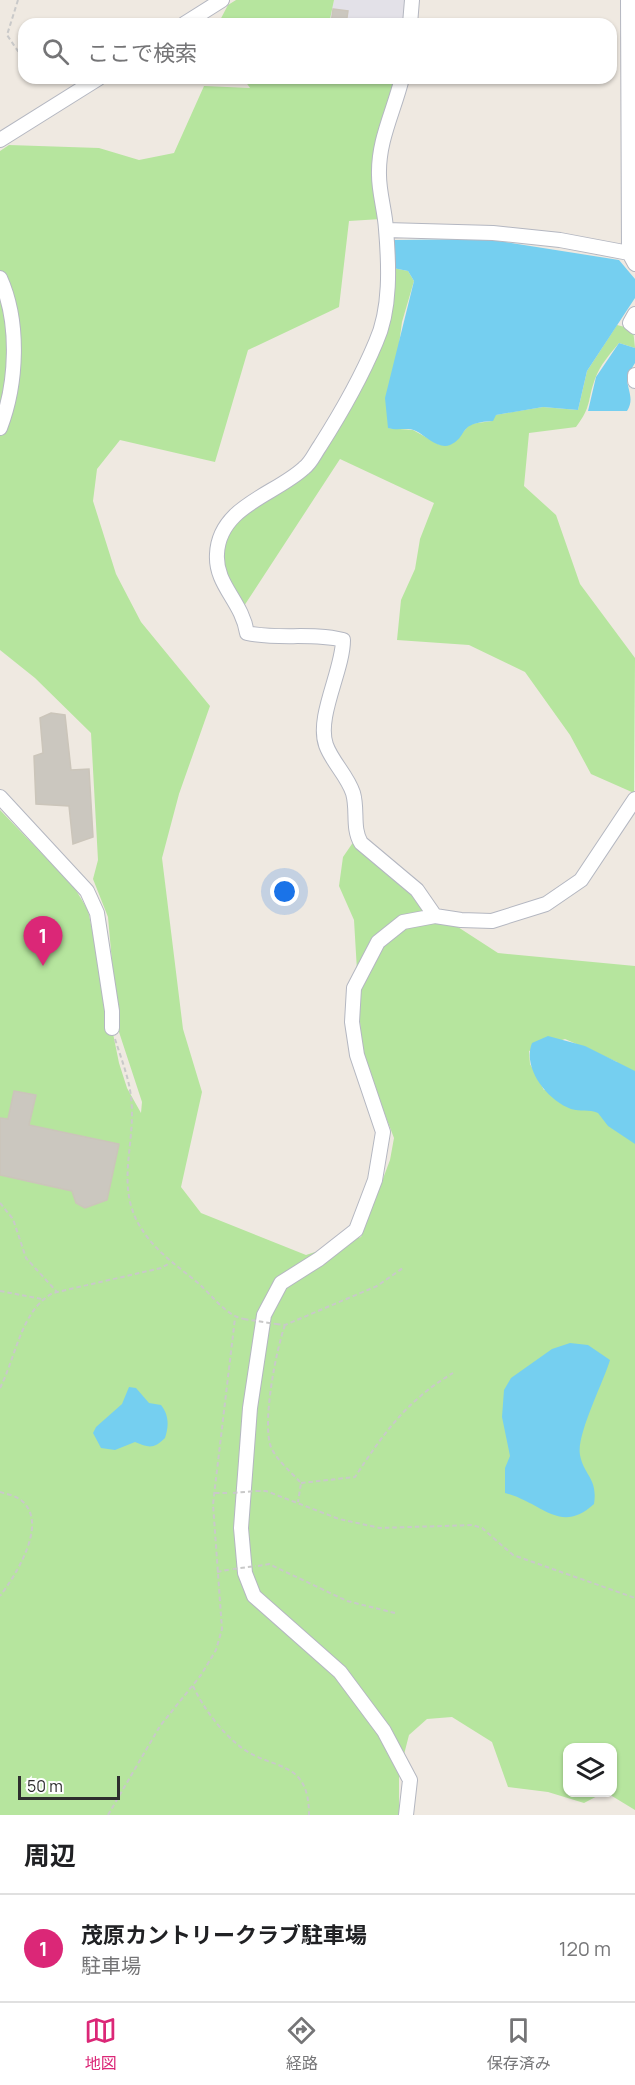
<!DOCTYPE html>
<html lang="ja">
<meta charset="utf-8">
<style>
:root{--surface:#fff;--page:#f6f6f6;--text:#202124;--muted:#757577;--line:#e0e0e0;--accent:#db2777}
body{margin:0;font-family:Manrope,"Noto Sans JP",sans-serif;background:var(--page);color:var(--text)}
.controls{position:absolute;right:18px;bottom:18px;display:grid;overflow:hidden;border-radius:12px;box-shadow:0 2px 4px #0004}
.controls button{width:54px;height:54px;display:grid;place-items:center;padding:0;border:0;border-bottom:2px solid var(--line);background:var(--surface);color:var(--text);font:30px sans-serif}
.scale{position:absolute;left:18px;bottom:15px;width:102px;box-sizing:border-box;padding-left:6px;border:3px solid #2e2e2e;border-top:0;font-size:16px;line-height:21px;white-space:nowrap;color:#2e2e2e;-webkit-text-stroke:4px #fff;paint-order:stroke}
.you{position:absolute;left:285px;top:892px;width:21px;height:21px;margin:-15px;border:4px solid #fff;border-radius:50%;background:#1a73e8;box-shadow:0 0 0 9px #1a73e833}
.badge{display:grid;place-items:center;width:39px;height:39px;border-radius:50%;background:var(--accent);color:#fff;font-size:20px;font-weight:700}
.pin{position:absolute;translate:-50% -50px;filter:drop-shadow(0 2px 3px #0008)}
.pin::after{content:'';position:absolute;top:32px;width:21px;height:18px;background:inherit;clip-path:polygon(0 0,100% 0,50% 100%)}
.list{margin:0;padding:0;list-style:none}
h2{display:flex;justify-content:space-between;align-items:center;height:78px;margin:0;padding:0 24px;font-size:26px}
h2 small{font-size:20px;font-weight:400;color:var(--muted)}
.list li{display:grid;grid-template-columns:39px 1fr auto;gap:18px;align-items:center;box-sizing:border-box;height:108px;padding:0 24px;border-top:2px solid var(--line)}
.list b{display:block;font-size:22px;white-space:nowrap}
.list p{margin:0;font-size:20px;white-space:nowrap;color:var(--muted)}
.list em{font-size:20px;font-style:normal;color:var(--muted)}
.icon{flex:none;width:33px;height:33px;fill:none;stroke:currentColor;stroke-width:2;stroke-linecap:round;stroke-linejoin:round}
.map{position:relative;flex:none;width:635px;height:1815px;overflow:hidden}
.search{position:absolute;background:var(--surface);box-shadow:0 2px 4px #0004;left:18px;right:18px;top:18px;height:66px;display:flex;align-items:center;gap:15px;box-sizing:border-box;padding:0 21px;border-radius:18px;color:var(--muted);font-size:22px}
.sheet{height:186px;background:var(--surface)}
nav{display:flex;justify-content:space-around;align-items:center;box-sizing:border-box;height:84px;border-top:2px solid var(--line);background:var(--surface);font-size:16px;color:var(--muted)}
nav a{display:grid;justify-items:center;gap:3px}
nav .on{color:var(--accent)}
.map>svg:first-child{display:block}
.industrial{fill:#e3e1e8}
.green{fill:#b6e59e;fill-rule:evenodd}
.water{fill:#75cff0}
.building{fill:#cbc7bf;stroke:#cbc5ba;stroke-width:1.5}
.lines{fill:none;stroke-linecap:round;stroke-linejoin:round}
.minor-casing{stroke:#b4b7c1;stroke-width:16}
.path{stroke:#c9c9c9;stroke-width:2;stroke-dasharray:4.5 3;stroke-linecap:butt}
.minor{stroke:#fff;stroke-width:14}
.path-bridge{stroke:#c9c9c9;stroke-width:2;stroke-dasharray:4.5 3;stroke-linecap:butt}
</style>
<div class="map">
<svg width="635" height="1815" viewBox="0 0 635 1815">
<rect width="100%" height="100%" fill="#efe9e1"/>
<path class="industrial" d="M334,0h75l-2,24h-78z"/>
<path class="green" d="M236,0h98l-5,24h-111l10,-19z
M243,78h155l-9,28 -8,113 -32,2 -10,86 -91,43 -33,112 -95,-22 -23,29 -4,32 23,73 25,48 69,84 -31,88 -17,64 21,171 19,63 -21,95 20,26 105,42 55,-18 29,-77 4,-22 -32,-83 -8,-135 -15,-34 4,-29 11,-16 73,66 71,46 137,13v844l-28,-17 5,-1v-44h-44v44l35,1 -19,10 -36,-11 -40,-5 -16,-45 -40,-25 -25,2 -18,16 -10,39v41h-399v-1005l74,77 14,23 31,153 8,25 14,25 1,-11 -24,-73 -10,-112 -15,-38 5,-19 -7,-127 -56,-55 -35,-28v-499l9,-6 90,3 40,12 35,-7 30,-67 46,2zM565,1039l52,23 -73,28 -14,-26 -1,-13z
M393,268l15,3 6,10 -12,41 -14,106 25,2 27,15 16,-5 14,-16 22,-3 3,-6 48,-8 35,3 9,-39 30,-46 16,4 2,19 -16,-5c-9,11 -19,22 -24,36 -8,22 -3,27 -19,48l-47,6 -5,53 32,29 24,69 55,74 -1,135 -43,-19 -21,-39 -45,-63 -56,-27 -72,-5 4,-40 14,-31 5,-30 14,-36 -94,-44 -96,147 -16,-21 -8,-32 11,-29 76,-53 66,-109z"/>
<path class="water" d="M486,239l133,21 16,19v19l-48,73 -9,39 -35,-3 -47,8 -3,6c-38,2 -23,15 -43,24 -11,5 -24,-9 -34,-14 -8,-4 -19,0 -28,-3l-3,-30 29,-117 -6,-10 -15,-3 1,-28z
M619,343l16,5v15l-8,13c0,15 8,22 0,35h-39l8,-34z
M548,1036l37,10 50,25v73l-27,-18 -10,-13c-9,-4 -18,-1 -27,-4 -24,-9 -49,-41 -39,-66z
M570,1343l18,2 22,15c-6,21 -34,75 -30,95 4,21 18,23 14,49 -34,31 -51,-1 -89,-11v-25l5,-12 -8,-39 2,-27 7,-12 41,-29z
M129,1387l7,1 13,15 12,2c8,10 8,21 4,33 -11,11 -16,10 -30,4l-20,8 -14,-2 -8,-15 3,-6 26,-23z"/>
<path class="building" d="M333,9l15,2 -2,13h-15z
M51,713l14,2 6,55 18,-1 4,68 -20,7 -4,-38 -33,-2 -2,-48 9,-3 -3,-35z
M14,1091l22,4 -7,30 90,19 -12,56 -22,8 -9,-5 -4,-12 -72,-16v-57l8,1z"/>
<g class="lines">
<defs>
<path id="minor" d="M628,0l1,253
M184,24l38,-24
M410,24l2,-24
M402,78c-8,33 -24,62 -23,97 0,18 6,36 7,54 3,36 5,80 -10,113 -15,36 -35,71 -56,104 -5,7 -9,17 -16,22 -29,27 -85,38 -87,86 -2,31 25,47 30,79 32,7 64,-1 96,7 0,30 -27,77 -17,105 6,17 21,30 27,48 5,17 -1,35 8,50l56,47 18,26
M0,140l99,-62
M386,230l107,3 67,7 69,13 6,11
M0,278c20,44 17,106 0,150
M635,314l-5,9 5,4
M635,375v6
M0,797l87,94 10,22 15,98v17
M406,1815l4,-35 -26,-49 -44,-59 -86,-76 -9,-23 -4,-45 9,-120 14,-93 17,-32 38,-24 37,-29 19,-50 8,-48 -26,-77 -5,-33 2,-34 24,-46 25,-20 32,-6 26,4 31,1 54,-17 35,-24 54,-81"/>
</defs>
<use href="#minor" class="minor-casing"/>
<path class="path" d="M18,0l-11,35 17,25
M56,78l7,5
M115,1039c6,19 14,39 16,58 6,49 -19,92 14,137 15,21 34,33 53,49 14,12 28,33 46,36
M0,1203l13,16 13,39 31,34
M0,1291l42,8
M276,1324l9,1 92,-39 26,-18
M285,1325c-9,25 -22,93 -15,119 3,13 22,29 31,39l-3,19
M0,1388c16,-31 21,-78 53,-95l108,-25 9,-5
M301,1483l54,-6c28,-43 52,-77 98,-104
M256,1491h10l73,28 41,9 92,-3 10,3 31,27 122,43
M0,1492c7,2 17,4 22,9 27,23 -7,75 -22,95
M215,1493h15
M258,1566l11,-2 78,37 48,12
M217,1572l15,-3
M193,1686c11,23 28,46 49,62 32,23 67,11 67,67
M108,1815l52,-89 41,-51 15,-25 6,-21 -9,-125 22,-186"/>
<use href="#minor" class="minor"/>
<path class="path-bridge" d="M244,1319l32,5
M233,1493l23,-2
M233,1569l23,-3"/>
</g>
</svg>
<div class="controls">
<button><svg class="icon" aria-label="layers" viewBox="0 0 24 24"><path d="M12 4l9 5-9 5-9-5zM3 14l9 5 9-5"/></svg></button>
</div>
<div class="scale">50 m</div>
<div class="you"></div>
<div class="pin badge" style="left:43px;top:966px">1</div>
<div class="search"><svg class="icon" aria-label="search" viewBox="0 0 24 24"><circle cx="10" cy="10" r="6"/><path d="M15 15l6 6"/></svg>ここで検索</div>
</div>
<section class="sheet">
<h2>周辺<small></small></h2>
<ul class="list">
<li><span class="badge">1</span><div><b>茂原カントリークラブ駐車場</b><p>駐車場</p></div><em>120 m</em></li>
</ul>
</section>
<nav>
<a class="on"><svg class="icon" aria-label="map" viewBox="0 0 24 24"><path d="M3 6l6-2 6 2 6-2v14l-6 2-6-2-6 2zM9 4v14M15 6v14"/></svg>地図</a>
<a><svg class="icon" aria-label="directions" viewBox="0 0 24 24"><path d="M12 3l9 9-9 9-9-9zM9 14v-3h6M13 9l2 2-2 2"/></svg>経路</a>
<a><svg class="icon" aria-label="saved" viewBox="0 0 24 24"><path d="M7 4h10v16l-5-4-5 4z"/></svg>保存済み</a>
</nav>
